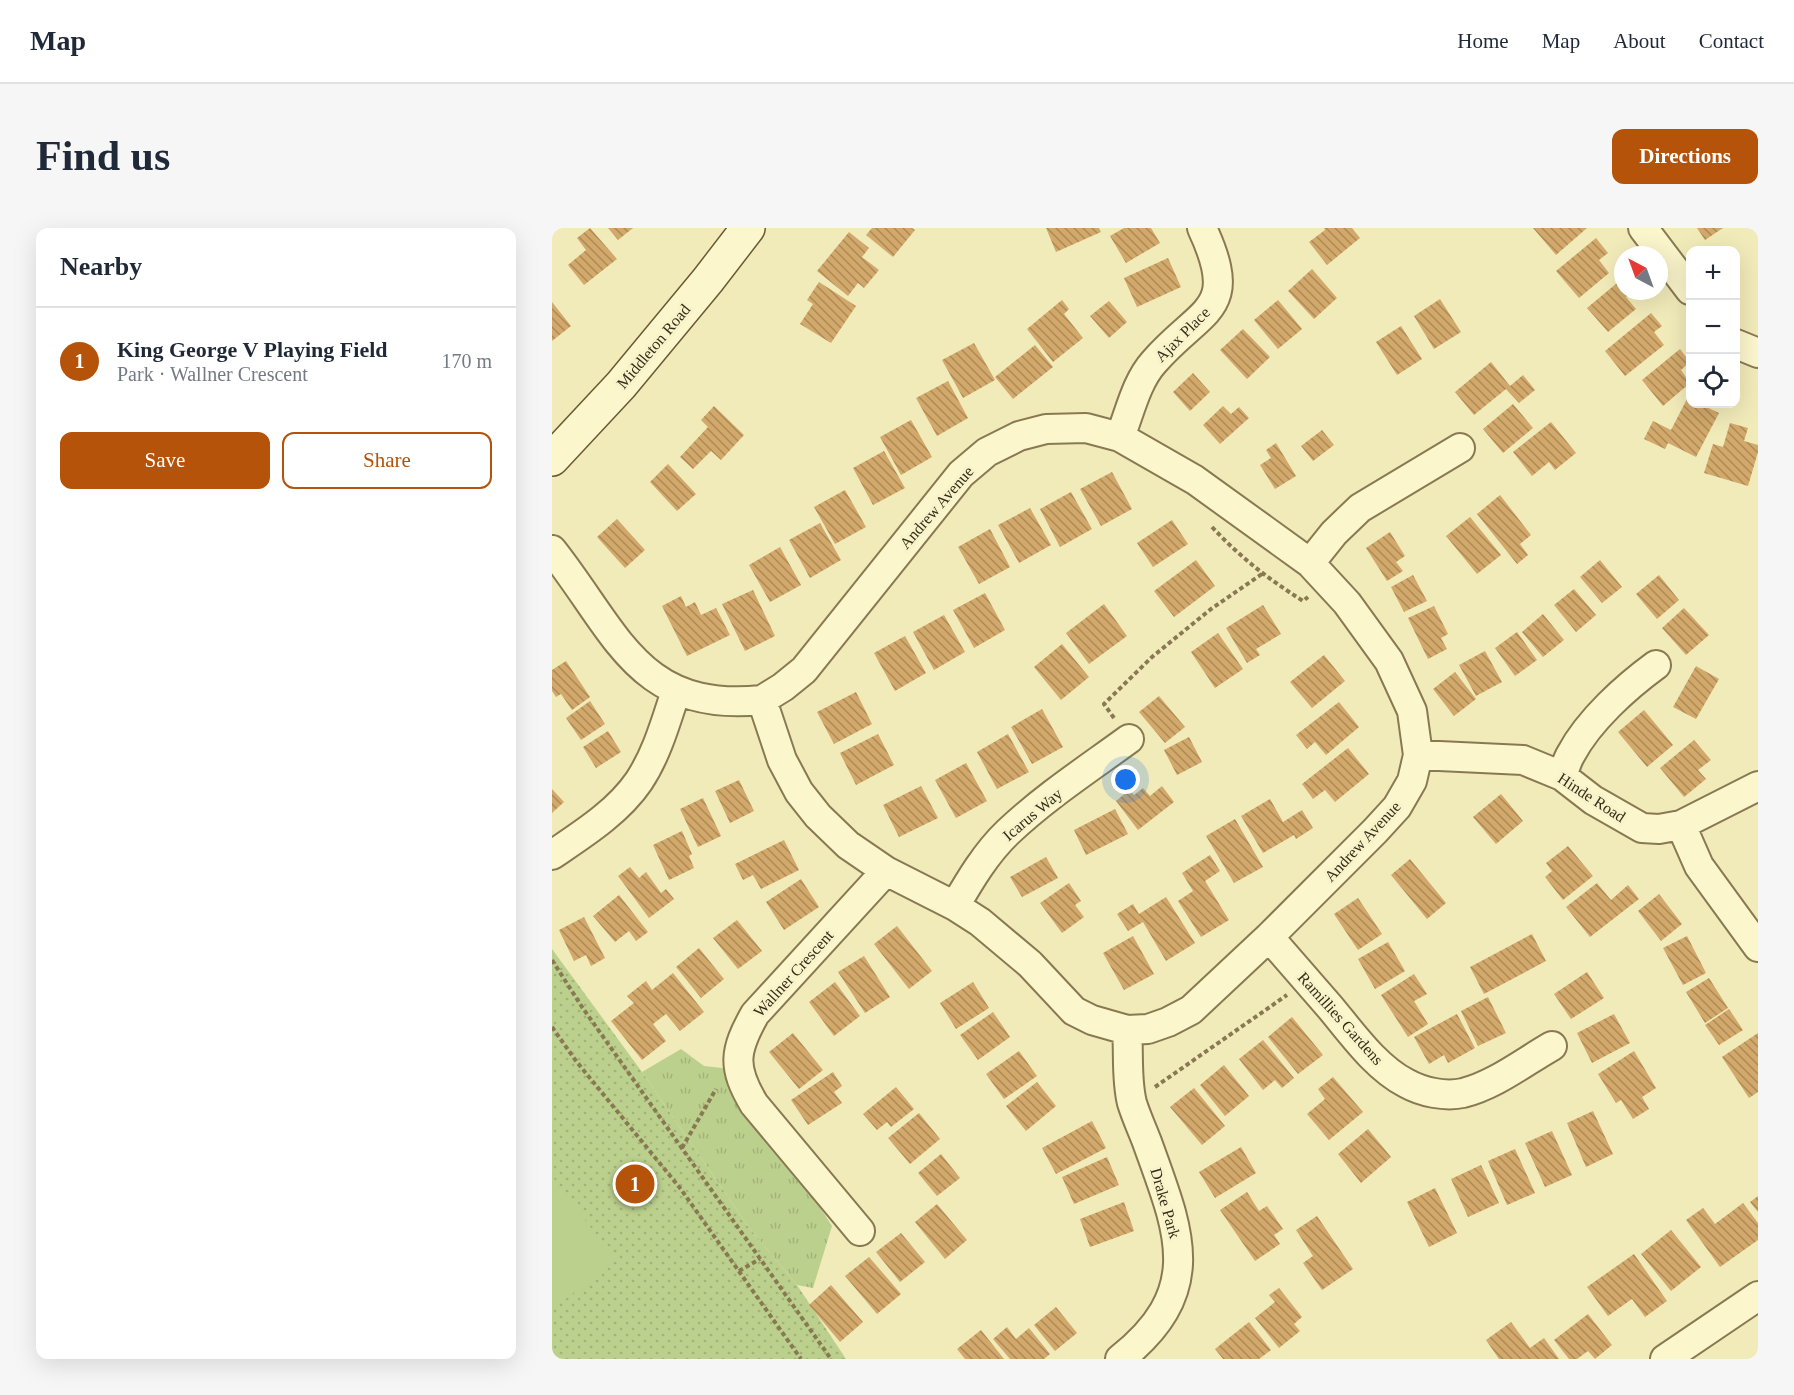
<!DOCTYPE html>
<meta charset="utf-8">
<style>
:root{--surface:#fff;--page:#f6f6f7;--text:#1f2937;--muted:#747a83;--line:#e0e1e3;--accent:#b45309}
body{margin:0;font-family:Georgia,serif;background:var(--page);color:var(--text)}
.controls{position:absolute;right:18px;top:18px;display:grid;overflow:hidden;border-radius:12px;box-shadow:0 6px 24px #0002}
.controls button{width:54px;height:54px;display:grid;place-items:center;padding:0;border:0;border-bottom:2px solid var(--line);background:var(--surface);color:var(--text);font:30px sans-serif}
.compass{position:absolute;left:1062px;top:18px;width:54px;height:54px;border-radius:50%;background:var(--surface);box-shadow:0 6px 24px #0002;rotate:319deg}
.you{position:absolute;left:574px;top:552px;width:21px;height:21px;margin:-15px;border:4px solid #fff;border-radius:50%;background:#1a73e8;box-shadow:0 0 0 9px #1a73e833}
.badge{display:grid;place-items:center;width:39px;height:39px;border-radius:50%;background:var(--accent);color:#fff;font-size:20px;font-weight:700}
.pin{position:absolute;translate:-50% -50%;border:3px solid #fff;box-shadow:0 2px 6px #0006}
.list{margin:0;padding:0;list-style:none}
h2{display:flex;justify-content:space-between;align-items:center;height:78px;margin:0;padding:0 24px;font-size:26px}
h2 small{font-size:20px;font-weight:400;color:var(--muted)}
.list li{display:grid;grid-template-columns:39px 1fr auto;gap:18px;align-items:center;box-sizing:border-box;height:108px;padding:0 24px;border-top:2px solid var(--line)}
.list b{display:block;font-size:22px;white-space:nowrap}
.list p{margin:0;font-size:20px;white-space:nowrap;color:var(--muted)}
.list em{font-size:20px;font-style:normal;color:var(--muted)}
.actions{display:flex;gap:12px;padding:18px 24px}
.actions a{flex:1;padding:14px 0;border:2px solid var(--accent);border-radius:12px;text-align:center;font-size:21px;color:var(--accent)}
.actions .main{background:var(--accent);color:#fff}
.icon{flex:none;width:33px;height:33px;fill:none;stroke:currentColor;stroke-width:2;stroke-linecap:round;stroke-linejoin:round}
.map{position:relative;flex:none;width:1206px;height:1131px;overflow:hidden;border-radius:12px}
header{display:flex;align-items:center;gap:36px;box-sizing:border-box;height:84px;padding:0 30px;background:var(--surface);border-bottom:2px solid var(--line)}
header strong{font-size:28px}
nav{display:flex;gap:33px;margin-inline-start:auto;font-size:21px}
.intro{display:flex;align-items:center;justify-content:space-between;box-sizing:border-box;height:144px;padding:0 36px}
h1{margin:0;font-size:42px}
.button{padding:15px 27px;border-radius:12px;background:var(--accent);color:#fff;font-size:21px;font-weight:700}
main{display:flex;gap:36px;padding:0 36px}
aside{flex:1;background:var(--surface);border-radius:12px;box-shadow:0 6px 24px #0002}
.map>svg:first-child{display:block}
.grass{fill:url(#grass-tufts)}
.park{fill:url(#park-dots)}
.garden{fill:#bcd08d}
.building{fill:url(#building-back-hatch)}
.lines{fill:none;stroke-linecap:round;stroke-linejoin:round}
.minor-casing{stroke:#897953;stroke-width:32}
.secondary-casing{stroke:#6a5936;stroke-width:36}
.path{stroke:#897953;stroke-width:4;stroke-dasharray:4.5 3;stroke-linecap:butt}
.minor{stroke:#fcf6cc;stroke-width:28}
.secondary{stroke:#fcf6cc;stroke-width:33}
.labels{text-anchor:middle;stroke-width:6;stroke-linejoin:round;paint-order:stroke}
.street-label{font-size:16px;fill:#362c19;stroke:#f8f3c9}
</style>
<header>
<strong>Map</strong>
<nav><a>Home</a><a>Map</a><a>About</a><a>Contact</a></nav>
</header>
<div class="intro"><h1>Find us</h1><a class="button">Directions</a></div>
<main>
<aside>
<h2>Nearby<small></small></h2>
<ul class="list">
<li><span class="badge">1</span><div><b>King George V Playing Field</b><p>Park · Wallner Crescent</p></div><em>170 m</em></li>
</ul>
<div class="actions"><a class="main">Save</a><a>Share</a></div>
</aside>
<div class="map">
<svg width="1206" height="1131" viewBox="0 0 1206 1131">
<defs>
<pattern id="grass-tufts" width="24" height="20" patternUnits="userSpaceOnUse" patternTransform="scale(1.5)"><rect width="24" height="20" fill="#bcd08d"/><path d="M3 7l-1-3M5 7V3M7 7l1-3M15 17l-1-3M17 17v-4M19 17l1-3" fill="none" stroke="#a2b379"/></pattern>
<pattern id="park-dots" width="8" height="8" patternUnits="userSpaceOnUse" patternTransform="scale(1.5)"><rect width="8" height="8" fill="#bcd08d"/><path d="M2 2h.1M6 6h.1" fill="none" stroke="#a2b379" stroke-width="1.8" stroke-linecap="round"/></pattern>
<pattern id="building-back-hatch" width="6" height="6" patternUnits="userSpaceOnUse" patternTransform="scale(1.5)"><rect width="6" height="6" fill="#d3a96b"/><path d="M-1 5l2 2M0 0l6 6M5-1l2 2" fill="none" stroke="#ac8a57"/></pattern>
</defs>
<rect width="100%" height="100%" fill="#f1eab9"/>
<path class="grass" d="M129,821l23,17 27,3 101,157 -19,62 -16,-3 -47,-56 -108,-157z"/>
<path class="park" d="M0,721l90,123 108,157 47,56 49,74h-294z"/>
<path class="garden" d="M0,948l64,85 -64,48z"/>
<path class="building" d="M38,0l27,31 -33,26 -16,-20 18,-15 -9,-12z
M56,0h25l-15,12z
M320,0h40l3,2 -22,27 -27,-22z
M494,0h53l2,4 -45,20z
M572,0h27l9,15 -34,20 -16,-27z
M772,0h28l8,10 -33,27 -18,-23 16,-12z
M981,0h54l-31,27z
M1145,0h26l-18,12z
M297,4l20,16 -7,9 17,13 -15,18 -6,-5 -10,13 -31,-25z
M1044,10l12,15 -9,7 10,13 -30,25 -23,-27z
M616,30l13,29 -44,20 -13,-29z
M760,41l25,29 -23,21 -26,-28z
M1071,50v13h10l-7,6 10,12 -28,23 -21,-24z
M267,54l37,24 -25,37 -31,-19 13,-20 -6,-4z
M888,71l21,33 -27,17 -20,-33z
M510,72l7,9 -5,5 19,24 -30,24 -26,-33z
M726,72l24,29 -24,20 -24,-29z
M557,73l18,21 -18,16 -19,-22z
M0,74l19,24 -19,15z
M1099,85l11,13 -8,6 10,13 -39,31 -20,-25z
M849,98l21,33 -25,16 -21,-33z
M691,101l27,28 -23,22 -27,-29z
M422,115l21,37 -32,18 -21,-38z
M483,117l18,22 -40,32 -18,-22z
M1128,121l10,13 -9,8 9,13 -27,23 -21,-26z
M939,134l19,24 13,-11 12,15 -16,13 -13,-14 -32,26 -19,-23z
M641,145l17,19 -20,19 -17,-19z
M396,153l20,37 -31,18 -21,-38z
M1136,169l2,2v5h10l19,9 -23,44 -28,-14 -3,6 -21,-10 9,-18 18,9z
M961,176l20,24 -30,25 -20,-24z
M162,178l30,29 -23,25 -10,-9 -18,18 -13,-12 28,-30 -7,-7z
M671,178l8,8 8,-7 10,11 -29,26 -17,-19z
M359,192l21,37 -31,18 -21,-38z
M999,194l25,31 -21,17 -6,-8 -17,14 -19,-24z
M1178,195l18,5 -4,13 14,4v7l-10,34 -44,-13 9,-29 10,3z
M770,202l12,15 -21,16 -12,-15z
M724,215l20,33 -21,13 -15,-24 11,-7 -5,-8z
M332,223l21,37 -32,17 -20,-37z
M116,236l28,30 -19,17 -27,-29z
M560,244l20,37 -31,17 -21,-37z
M293,262l21,37 -31,17 -21,-37z
M519,264l21,37 -32,18 -20,-38z
M948,267l31,40 -11,9 8,11 -11,9 -40,-50z
M478,280l21,37 -32,18 -21,-38z
M918,289l31,38 -24,19 -31,-38z
M65,291l28,31 -20,18 -28,-31z
M620,292l16,24 -35,23 -16,-24z
M268,295l21,37 -31,18 -21,-38z
M438,301l20,38 -31,17 -21,-37z
M838,304l15,24 -9,6 7,9 -16,10 -21,-33z
M228,319l21,38 -31,17 -21,-37z
M644,332l19,26 -41,31 -20,-26z
M1048,332l22,27 -20,16 -22,-26z
M861,347l14,26 -23,11 -13,-25z
M1107,347l20,25 -22,19 -21,-25z
M1022,361l22,26 -20,17 -22,-27z
M201,362l22,46 -30,15 -23,-47z
M433,365l20,37 -31,18 -21,-38z
M129,368l5,11 9,-5 6,13 15,-7 14,27 -43,21 -25,-50z
M552,376l23,32 -38,28 -23,-31z
M711,377l18,29 -25,15 4,6 -13,8 -21,-35z
M882,378l14,28 -7,4 6,11 -19,10 -20,-41z
M1132,380l25,27 -23,20 -24,-27z
M991,386l21,26 -21,17 -21,-25z
M392,387l21,37 -31,18 -21,-38z
M965,404l20,28 -22,16 -20,-28z
M666,405l25,36 -28,19 -24,-36z
M353,408l21,37 -31,18 -21,-38z
M510,416l27,33 -28,23 -27,-33z
M933,423l17,31 -26,14 -17,-31z
M772,427l21,26 -33,27 -22,-26z
M14,433l24,36 -18,13 -11,-16 -5,3 -4,-6v-21z
M1144,438l23,13 -23,40 -23,-12z
M903,444l21,27 -22,17 -21,-27z
M304,464l16,32 -38,20 -17,-32z
M607,468l26,31 -20,16 -26,-31z
M38,473l15,23 -24,16 -15,-22z
M787,474l20,25 -33,28 -11,-13 -8,7 -11,-14z
M490,481l21,38 -31,17 -21,-37z
M1092,482l29,35 -26,22 -29,-35z
M56,503l13,21 -25,16 -13,-21z
M326,506l16,31 -38,20 -16,-32z
M456,506l21,38 -32,17 -20,-37z
M637,509l13,25 -25,13 -13,-25z
M1142,512l17,20 -13,10 8,9 -22,18 -24,-29z
M796,520l21,26 -34,28 -10,-12 -12,9 -11,-15z
M414,535l21,38 -31,17 -21,-38z
M187,552l15,31 -24,12 -15,-32z
M369,558l17,32 -39,19 -16,-32z
M610,558l12,16 -36,28 -22,-29 13,-11 5,5 9,-7 7,8z
M0,561l12,13 -12,11z
M949,566l22,27 -27,23 -23,-27z
M151,570l18,38 -23,11 -18,-38z
M718,571l13,23 19,-12 11,18 -17,11 -2,-4 -31,18 -22,-37z
M563,581l13,25 -42,21 -12,-25z
M683,591l28,48 -29,16 -28,-47z
M130,603l10,23 -3,2 5,12 -25,12 -16,-35z
M232,612l15,30 -38,19 -8,-14 -10,5 -8,-16z
M1016,618l25,30 -30,24 -18,-23 7,-6 -6,-8z
M658,627l10,16 -15,10 24,39 -28,17 -23,-36 15,-10 -11,-18z
M494,629l12,21 -36,19 -12,-20z
M858,631l36,44 -19,16 -36,-44z
M78,639l9,11 7,-6 15,21 5,-4 8,10 -25,19 -31,-42z
M249,651l18,28 -35,23 -18,-28z
M517,655l12,18 -6,4 9,12 -22,16 -22,-30z
M1045,655l14,17 17,-15 11,14 -49,38 -24,-30z
M1107,666l23,30 -21,17 -23,-30z
M67,667l29,37 -12,9 -7,-10 -14,11 -22,-26z
M614,669l29,46 -29,18 -23,-39 -15,9 -11,-17 16,-10 6,10z
M806,670l24,36 -24,16 -24,-36z
M32,689l21,41 -14,8 -5,-11 -12,6 -15,-31z
M185,692l25,31 -24,18 -25,-31z
M345,698l35,45 -23,18 -35,-45z
M980,706l14,27 -62,33 -14,-27z
M581,708l21,38 -30,16 -21,-37z
M1135,708l19,37 -23,12 -20,-37z
M836,714l17,29 -30,18 -17,-30z
M147,720l25,31 -23,19 -25,-31z
M312,728l26,41 -25,16 -27,-41z
M1035,744l17,26 -33,21 -17,-25z
M121,745l31,39 -24,19 -14,-17 -13,10 13,17 -24,19 -31,-39 23,-18 -7,-7 19,-15 6,9z
M862,746l13,20 -13,7 14,23 -20,13 -27,-42z
M1157,750l19,30 -23,15 -19,-31z
M283,754l25,34 -26,20 -25,-34z
M421,754l16,26 -33,21 -16,-26z
M936,769l18,36 -28,13 -17,-35z
M1177,781l14,21 -24,15 -14,-20z
M441,784l17,25 -32,23 -18,-25z
M905,786l18,34 -27,15 -4,-8 -15,9 -15,-27z
M1062,786l16,29 -38,20 -15,-30z
M740,789l31,38 -25,19 -30,-37z
M241,805l30,37 -24,19 -30,-37z
M1206,805v59l-9,6 -27,-41z
M711,812l31,38 -12,10 -7,-8 -12,10 -24,-31z
M467,823l18,25 -33,23 -18,-25z
M1082,823l22,37 -14,9 7,12 -16,10 -12,-19 -5,3 -18,-29z
M672,837l25,31 -24,20 -25,-31z
M281,844l9,14 -8,6 8,11 -34,22 -17,-25z
M781,849l30,35 -34,28 -22,-26 18,-15 -7,-10z
M485,854l19,24 -30,25 -20,-25z
M344,859l18,22 -23,18 -4,-5 -10,8 -14,-16z
M642,860l31,38 -23,19 -32,-38z
M1041,883l20,43 -27,13 -19,-44z
M367,885l21,26 -30,25 -22,-26z
M540,893l14,27 -50,26 -14,-26z
M816,901l23,28 -30,26 -23,-29z
M1000,903l20,44 -27,12 -20,-44z
M689,919l15,26 -41,25 -16,-26z
M963,921l20,44 -28,12 -19,-44z
M389,926l19,24 -23,18 -19,-23z
M555,929l12,28 -45,19 -12,-27z
M929,937l18,38 -31,14 -17,-38z
M883,960l22,45 -28,14 -22,-45z
M695,964l12,19 8,-5 16,23 -9,6 6,9 -25,17 -35,-51z
M1206,968v16l-8,-10z
M572,974l10,29 -44,16 -10,-28z
M1191,975l15,20v17l-38,27 -34,-47 17,-12 12,16z
M385,976l30,36 -22,19 -30,-37z
M765,988l36,53 -31,21 -19,-27 10,-7 -17,-26z
M1119,1002l30,37 -30,24 -30,-37z
M349,1005l24,29 -25,20 -24,-30z
M1082,1026l33,47 -22,16 -13,-18 -24,17 -21,-29z
M317,1029l32,37 -24,20 -32,-38z
M279,1057l32,37 -23,20 -31,-37z
M727,1060l23,29 -8,7 6,7 -21,17 -24,-30 20,-16 -6,-7z
M504,1079l21,26 -22,18 -21,-26z
M1036,1086l24,31 -17,14 -7,-8 -11,8h-8l-15,-19z
M697,1094l22,28 -12,9h-36l-8,-10z
M959,1094l19,26 14,-10 15,21h-60l-13,-19z
M455,1099l9,12 13,-11 21,26 -6,5h-34l-17,-20z
M429,1102l23,29h-39l-8,-10z"/>
<g class="lines">
<defs>
<path id="minor" d="M1091,0l47,62
M1184,116l22,9
M568,209c10,-25 16,-55 34,-75 48,-55 87,-50 48,-134
M0,322c65,82 86,163 210,150l20,60 17,32 19,24 30,29 38,26 69,35 25,16 50,42 44,47 18,9 35,10 21,-1 20,-7 23,-12 78,-73 106,-106 22,-24 15,-26 6,-26 -6,-44 -23,-50 -42,-58 -37,-40 -115,-83 -75,-43 -34,-9 -40,1 -27,7 -32,16 -26,22 -157,196 -21,17 -21,13
M758,335l24,-30 26,-25 100,-60
M866,527l105,5 39,16 31,24 49,28 17,1 22,-4 77,-39
M1010,548c3,-7 5,-16 9,-22 18,-34 55,-67 85,-89
M1129,597l18,41 59,81
M0,627c31,-21 66,-43 87,-74 18,-27 27,-60 37,-90
M403,678c15,-26 31,-53 53,-74 37,-35 80,-63 121,-93
M717,709c20,23 40,46 60,69 22,26 46,61 77,77 16,9 39,14 57,10 32,-8 61,-31 89,-47
M308,1003l-106,-127c-22,-37 -20,-53 1,-90l131,-143
M568,1131c87,-69 59,-128 27,-217 -5,-13 -11,-26 -15,-39 -6,-24 -3,-49 -5,-73
M1113,1131l93,-63"/>
<path id="secondary" d="M0,231l69,-74 87,-105 40,-52"/>
</defs>
<use href="#minor" class="minor-casing"/>
<use href="#secondary" class="secondary-casing"/>
<path class="path" d="M660,299c29,31 55,51 91,74l5,-4
M562,490l-10,-14 48,-47 59,-48 51,-35
M0,732l30,47 249,352
M0,799l24,34 104,127 121,171
M603,859l132,-92
M130,920l34,-59
M187,1043l21,-12"/>
<use href="#minor" class="minor"/>
<use href="#secondary" class="secondary"/>
</g>
<g class="labels">
<g class="street-label">
<text transform="translate(630 106) rotate(-45)" y="6">Ajax Place</text>
<text transform="translate(101 118) rotate(-50)" y="6">Middleton Road</text>
<text transform="translate(384 279) rotate(-49)" y="6">Andrew Avenue</text>
<text transform="translate(1040 569) rotate(33)" y="6">Hinde Road</text>
<text transform="translate(480 586) rotate(-40)" y="6">Icarus Way</text>
<text transform="translate(810 613) rotate(-47)" y="6">Andrew Avenue</text>
<text transform="translate(241 745) rotate(-48)" y="6">Wallner Crescent</text>
<text transform="translate(789 790) rotate(48)" y="6">Ramillies Gardens</text>
<text transform="translate(614 975) rotate(74)" y="6">Drake Park</text>
</g>
</g>
</svg>
<div class="controls">
<button>+</button>
<button>−</button>
<button><svg class="icon" aria-label="locate" viewBox="0 0 24 24"><circle cx="12" cy="12" r="6"/><path d="M12 2v4M12 18v4M2 12h4M18 12h4"/></svg></button>
</div>
<svg class="compass" viewBox="-18 -18 36 36"><path d="M0-13l5 13h-10z" fill="#e53935"/><path d="M0 13l5-13h-10z" fill="#747a83"/></svg>
<div class="you"></div>
<div class="pin badge" style="left:83px;top:956px">1</div>
</div>
</main>
